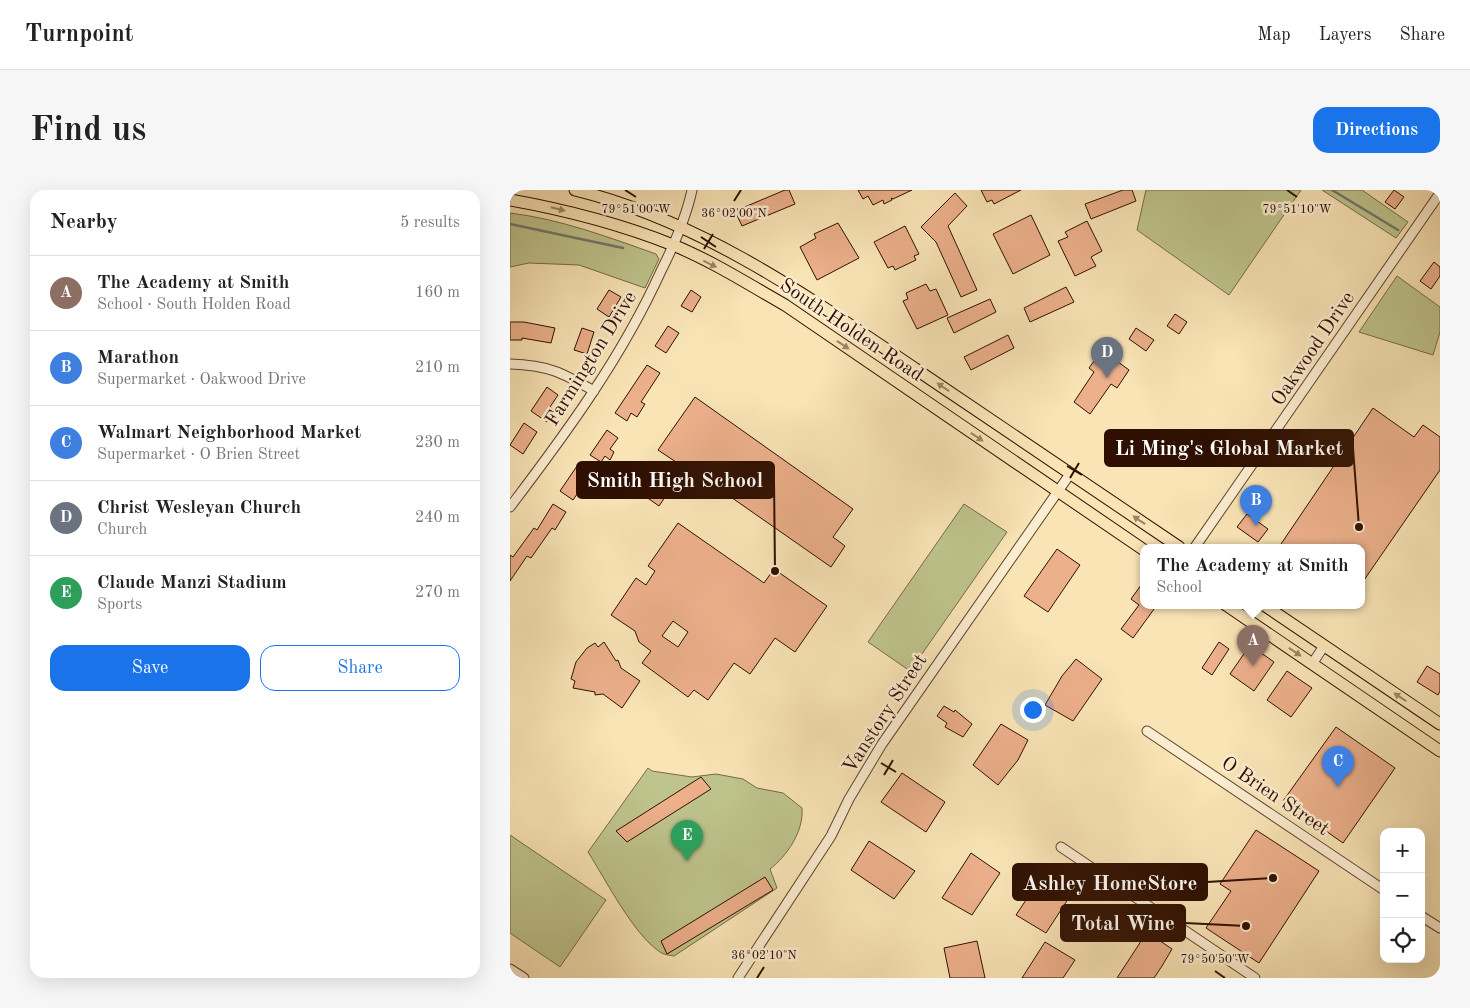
<!DOCTYPE html>
<meta charset="utf-8">
<style>
:root{--surface:#fff;--page:#f6f6f6;--text:#222;--muted:#767676;--line:#e0e0e0;--accent:#1a73e8}
body{margin:0;font-family:"Old Standard TT",serif;background:var(--page);color:var(--text)}
.controls{position:absolute;right:15px;bottom:15px;display:grid;overflow:hidden;border-radius:10px;box-shadow:0 5px 20px #0002}
.controls button{width:45px;height:45px;display:grid;place-items:center;padding:0;border:0;border-bottom:1px solid var(--line);background:var(--surface);color:var(--text);font:25px sans-serif}
.you{position:absolute;left:522px;top:519px;width:18px;height:18px;margin:-12px;border:4px solid #fff;border-radius:50%;background:#1a73e8;box-shadow:0 0 0 8px #1a73e833}
.badge{display:grid;place-items:center;width:32px;height:32px;border-radius:50%;background:var(--accent);color:#fff;font-size:16px;font-weight:700}
.pin{position:absolute;translate:-50% -41px;filter:drop-shadow(0 1px 2px #0008)}
.pin::after{content:'';position:absolute;top:26px;width:18px;height:15px;background:inherit;clip-path:polygon(0 0,100% 0,50% 100%)}
.popup{position:absolute;left:630px;top:354px;width:225px;height:65px;box-sizing:border-box;display:grid;place-content:center;border-radius:10px;background:var(--surface);filter:drop-shadow(0 1px 4px #0005);font-size:16px;white-space:nowrap;color:var(--muted)}
.popup b{font-size:19px;color:var(--text)}
.popup::after{content:'';position:absolute;left:50%;top:100%;margin-left:-10px;border:10px solid transparent;border-top-color:var(--surface)}
.list{margin:0;padding:0;list-style:none}
h2{display:flex;justify-content:space-between;align-items:center;height:65px;margin:0;padding:0 20px;font-size:21px}
h2 small{font-size:16px;font-weight:400;color:var(--muted)}
.list li{display:grid;grid-template-columns:32px 1fr auto;gap:15px;align-items:center;box-sizing:border-box;height:75px;padding:0 20px;border-top:1px solid var(--line)}
.list b{display:block;font-size:19px;white-space:nowrap}
.list p{margin:0;font-size:16px;white-space:nowrap;color:var(--muted)}
.list em{font-size:16px;font-style:normal;color:var(--muted)}
.actions{display:flex;gap:10px;padding:15px 20px}
.actions a{flex:1;padding:11px 0;border:1px solid var(--accent);border-radius:15px;text-align:center;font-size:18px;color:var(--accent)}
.actions .main{background:var(--accent);color:#fff}
.icon{flex:none;width:28px;height:28px;fill:none;stroke:currentColor;stroke-width:2;stroke-linecap:round;stroke-linejoin:round}
.map{position:relative;flex:none;width:930px;height:788px;overflow:hidden;border-radius:15px}
header{display:flex;align-items:center;gap:30px;box-sizing:border-box;height:70px;padding:0 25px;background:var(--surface);border-bottom:1px solid var(--line)}
header strong{font-size:24px}
nav{display:flex;gap:28px;margin-inline-start:auto;font-size:18px}
.intro{display:flex;align-items:center;justify-content:space-between;box-sizing:border-box;height:120px;padding:0 30px}
h1{margin:0;font-size:35px}
.button{padding:12px 22px;border-radius:15px;background:var(--accent);color:#fff;font-size:18px;font-weight:700}
main{display:flex;gap:30px;padding:0 30px}
aside{flex:1;background:var(--surface);border-radius:15px;box-shadow:0 5px 20px #0002}
.map>svg:first-child{display:block}
.green{fill:#bfc48d;stroke:#776a47}
.lines{fill:none;stroke-linecap:round;stroke-linejoin:round}
.stream{stroke:#73776d;stroke-width:2.5}
.building{fill:#ecb08b;stroke:#2f0f01;fill-rule:evenodd}
.minor-casing{stroke:#62442e;stroke-width:11}
.major-casing{stroke:#2f0f01;stroke-width:13}
.minor{stroke:#fbedd0;stroke-width:9}
.major{stroke:#f9e4b6;stroke-width:11}
.oneway{fill:#9e8465}
.ticks{fill:none;stroke:#2f0f01;stroke-width:2}
.labels{text-anchor:middle;stroke-width:5;stroke-linejoin:round;paint-order:stroke}
.street-label{font-size:20px;fill:#2f0f01;stroke:#fbedd0}
.ticks-label{font-size:12px;text-anchor:middle;fill:#2f0f01;stroke:#fbedd0;stroke-width:5;stroke-linejoin:round;paint-order:stroke}
.leader{fill:none;stroke:#2f0f01;stroke-width:2}
.callout-dot{fill:#2f0f01;stroke:#fbedd0;stroke-width:2}
.callout{fill:#2f0f01;stroke:#2f0f01;stroke-width:2}
.callout-label{font-size:21px;text-anchor:middle;font-weight:bold;fill:#fff}
</style>
<header>
<strong>Turnpoint</strong>
<nav><a>Map</a><a>Layers</a><a>Share</a></nav>
</header>
<div class="intro"><h1>Find us</h1><a class="button">Directions</a></div>
<main>
<aside>
<h2>Nearby<small>5 results</small></h2>
<ul class="list">
<li><span class="badge" style="background:#8d6e63">A</span><div><b>The Academy at Smith</b><p>School · South Holden Road</p></div><em>160 m</em></li>
<li><span class="badge" style="background:#3f7fe0">B</span><div><b>Marathon</b><p>Supermarket · Oakwood Drive</p></div><em>210 m</em></li>
<li><span class="badge" style="background:#3f7fe0">C</span><div><b>Walmart Neighborhood Market</b><p>Supermarket · O Brien Street</p></div><em>230 m</em></li>
<li><span class="badge" style="background:#6b7280">D</span><div><b>Christ Wesleyan Church</b><p>Church</p></div><em>240 m</em></li>
<li><span class="badge" style="background:#2e9e5b">E</span><div><b>Claude Manzi Stadium</b><p>Sports</p></div><em>270 m</em></li>
</ul>
<div class="actions"><a class="main">Save</a><a>Share</a></div>
</aside>
<div class="map">
<svg width="930" height="788" viewBox="0 0 930 788">
<rect width="100%" height="100%" fill="#f9e4b6"/>
<filter id="stains"><feTurbulence type="fractalNoise" baseFrequency=".004" numOctaves="4"/><feColorMatrix values="0 0 0 0 .2 0 0 0 0 .09 0 0 0 0 .02 0 0 0 .5 -.17"/></filter>
<radialGradient id="worn" r=".72"><stop offset=".6" stop-color="#630" stop-opacity="0"/><stop offset="1" stop-color="#630" stop-opacity=".3"/></radialGradient>
<path class="green" d="M636,0h155l-72,105 -92,-65z
M812,0h40l46,32 -12,16z
M0,23c50,6 98,24 146,41l3,5 -14,29 -66,-23 -50,-2 -19,4z
M887,86l43,31v25l-7,23 -74,-23z
M454,314l43,28 -97,139 -42,-29z
M138,578l4,3 40,6 24,-3 27,5 14,9 26,5 19,15c2,23 -15,48 -32,61l7,19 -103,68c-5,-1 -10,-1 -14,-4 -27,-18 -54,-72 -72,-100z
M0,645l96,65 -46,67 -50,-34z"/>
<g class="lines">
<path class="stream" d="M822,0l66,40
M0,34l113,24"/>
</g>
<path class="building" d="M275,0h4l6,14 -53,22 -7,-15z
M348,0h54l-19,9 -2,-1 1,2 -8,4 -1,-4 -10,5 -5,-9 -5,3z
M471,0h40l-27,14 -2,-4 -5,2z
M613,0h9l4,11 -45,18 -6,-15z
M884,0l10,7 -9,12 -10,-7z
M445,3l12,13 -19,20 29,64 -16,7 -25,-55 -15,-15z
M521,25l19,40 -37,19 -20,-40z
M577,31l15,30 -11,6 5,9 -21,10 -17,-35 10,-4 -3,-5z
M328,33l21,35 -42,22 -17,-33 16,-9 -2,-4z
M395,36l14,28 -5,2 2,4 -21,10 -2,-4 -5,2 -14,-26z
M924,72l6,5v9l-9,13 -11,-8z
M416,94l4,7 6,-2 12,26 -31,14 -14,-28 5,-2 -2,-6z
M556,97l8,15 -44,20 -6,-14z
M99,100l12,7 -12,20 -12,-8z
M181,100l10,7 -9,15 -11,-6z
M480,109l6,13 -42,21 -7,-15z
M665,124l12,8 -8,12 -12,-8z
M0,132h14l31,6 -4,15 -29,-5v2h-12z
M158,136l11,7 -13,20 -11,-7z
M72,138l12,4 -7,22 -13,-4z
M626,138l18,12 -8,11 -17,-12z
M498,145l6,13 -43,22 -7,-13z
M592,160l27,20 -12,18 -6,-4 -21,30 -16,-12 20,-30 -5,-4z
M137,175l13,8 -19,29 4,2 -8,13 -6,-4 -4,8 -12,-8z
M37,197l11,8 -8,12 5,3 -8,12 -16,-11z
M185,207l158,112 -20,28 12,9 -14,21 -136,-95 -1,2 -36,-24z
M863,218l41,29 9,-12 17,12v33l-78,113v-36h-83z
M14,233l13,9 -14,22 -13,-9z
M97,240l11,8 -8,11 4,3 -4,8 -5,-4 -4,6 -11,-7z
M67,276l13,9 -17,25 -13,-9z
M146,277l20,14 -17,25 -20,-14z
M43,314l13,8 -11,18 -3,-2 -21,30 -4,-2 -17,25v-26l3,2 21,-29 3,2z
M737,324l21,15 -10,13 -21,-15z
M168,333l86,60 10,-14 53,37 -32,46 -20,-14 -25,36 -16,-11 -26,37 -14,-10 -6,7 -46,-34 9,-12 -12,-9 -4,-11 -24,-16 25,-37 10,7 9,-14 -7,-5zM163,431l15,11 -10,15 -16,-11z
M547,359l23,16 -32,47 -24,-16z
M634,391v24h13l-24,33 -12,-9 18,-24 -8,-6z
M94,452l12,19 2,-1 3,8 19,13 -18,27 -19,-14 -8,1v-3l-22,-4 2,-7 -4,-2 5,-17 11,-14 8,-5 3,4z
M709,452l10,7 -17,26 -10,-7z
M740,455l24,17 -20,29 -24,-17z
M566,469l26,20 -29,42 -28,-16 17,-29z
M917,476l13,8v17l-2,4 -21,-13z
M777,481l25,17 -21,29 -24,-17z
M434,516l10,6 1,-2 17,14 -9,13 -18,-10 2,-4 -10,-7z
M491,534l27,16 -10,20 -20,25 -25,-20z
M826,537l59,41 -52,75 -60,-42z
M392,583l43,29 -19,30 -45,-30z
M191,587l10,12 -84,53 -11,-11z
M746,640l63,41 -60,92 -53,-35 25,-37 -11,-7z
M359,651l46,30 -21,28 -43,-29z
M461,663l29,20 -28,42 -30,-17z
M536,680l28,20 -28,43 -30,-18z
M255,687l8,13 -106,64 -6,-13z
M637,742l25,17 -10,17 -8,12h-37z
M467,751l8,37h-35l-6,-30z
M535,752l30,18 -12,18h-41z"/>
<g class="lines">
<defs>
<path id="minor" d="M0,174c38,1 53,9 84,27
M0,317c57,-75 112,-150 151,-236 13,-26 25,-53 31,-81
M685,357l245,-354
M802,474l12,-18
M637,541l237,159
M551,657l194,131
M911,726l19,12
M0,779l14,9
M228,788l93,-142 18,-37 33,-55 188,-270"/>
<path id="major" d="M65,0c127,31 235,108 342,180 88,59 175,118 262,177
M0,10c56,10 110,24 163,45 39,16 75,39 112,60l359,245
M716,415l214,146
M754,415l176,119"/>
</defs>
<use href="#minor" class="minor-casing"/>
<use href="#major" class="major-casing"/>
<use href="#minor" class="minor"/>
<use href="#major" class="major"/>
</g>
<defs><path id="oneway-solid" d="M-6-.8H1V-3.2L6.5 0L1 3.2V.8H-6Z" transform="scale(1.25)"/></defs>
<g class="oneway">
<use href="#oneway-solid" transform="translate(48 19) rotate(14)"/>
<use href="#oneway-solid" transform="translate(200 74) rotate(26)"/>
<use href="#oneway-solid" transform="translate(333 155) rotate(34)"/>
<use href="#oneway-solid" transform="translate(433 197) rotate(-146)"/>
<use href="#oneway-solid" transform="translate(467 247) rotate(34)"/>
<use href="#oneway-solid" transform="translate(629 330) rotate(-146)"/>
<use href="#oneway-solid" transform="translate(785 462) rotate(34)"/>
<use href="#oneway-solid" transform="translate(890 507) rotate(-146)"/>
</g>
<path class="ticks" d="M115,0l11,7M777,0l10,7M224,11l7,-11M191,47l15,10M194,59l9,-15M557,276l15,9M560,288l9,-15M371,573l15,9M374,585l9,-15M705,781l10,7M247,788l7,-11"/>
<g class="labels">
<g class="street-label">
<text transform="translate(342 139) rotate(34)" y="7">South Holden Road</text>
<text transform="translate(802 158) rotate(-56)" y="7">Oakwood Drive</text>
<text transform="translate(80 168) rotate(-58)" y="7">Farmington Drive</text>
<text transform="translate(374 523) rotate(-57)" y="7">Vanstory Street</text>
<text transform="translate(766 605) rotate(34)" y="7">O Brien Street</text>
</g>
</g>
<g class="ticks-label">
<text x="126" y="23">79°51'00"W</text>
<text x="787" y="23">79°51'10"W</text>
<text x="224" y="27">36°02'00"N</text>
<text x="254" y="769">36°02'10"N</text>
<text x="705" y="773">79°50'50"W</text>
</g>
<path class="leader" d="M849 337L843 258M265 381L264 290M763 688L697 692M736 736L675 733"/>
<g class="callout-dot">
<circle cx="849" cy="337" r="5"/>
<circle cx="265" cy="381" r="5"/>
<circle cx="763" cy="688" r="5"/>
<circle cx="736" cy="736" r="5"/>
</g>
<g class="callout">
<rect x="595" y="240" width="248" height="36" rx="5"/>
<rect x="67" y="272" width="197" height="36" rx="5"/>
<rect x="503" y="674" width="194" height="36" rx="5"/>
<rect x="551" y="715" width="124" height="36" rx="5"/>
</g>
<g class="callout-label">
<text x="719" y="265">Li Ming's Global Market</text>
<text x="165" y="297">Smith High School</text>
<text x="600" y="700">Ashley HomeStore</text>
<text x="613" y="740">Total Wine</text>
</g>
<rect width="100%" height="100%" filter="url(#stains)"/>
<rect width="100%" height="100%" fill="url(#worn)"/>
</svg>
<div class="controls">
<button>+</button>
<button>−</button>
<button><svg class="icon" aria-label="locate" viewBox="0 0 24 24"><circle cx="12" cy="12" r="6"/><path d="M12 2v4M12 18v4M2 12h4M18 12h4"/></svg></button>
</div>
<div class="you"></div>
<div class="pin badge" style="left:743px;top:476px;background:#8d6e63">A</div>
<div class="popup"><b>The Academy at Smith</b>School</div>
<div class="pin badge" style="left:746px;top:336px;background:#3f7fe0">B</div>
<div class="pin badge" style="left:828px;top:597px;background:#3f7fe0">C</div>
<div class="pin badge" style="left:597px;top:188px;background:#6b7280">D</div>
<div class="pin badge" style="left:177px;top:671px;background:#2e9e5b">E</div>
</div>
</main>
